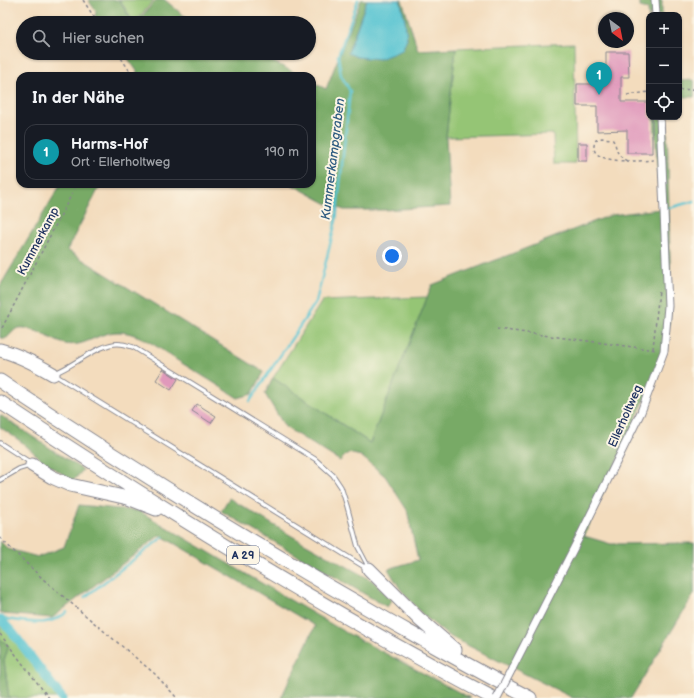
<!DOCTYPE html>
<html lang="de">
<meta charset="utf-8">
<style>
:root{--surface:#171b24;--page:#242831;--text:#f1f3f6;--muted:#9ea1a6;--line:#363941;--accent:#2563eb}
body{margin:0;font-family:"Balsamiq Sans",sans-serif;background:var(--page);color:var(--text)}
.controls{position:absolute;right:12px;top:12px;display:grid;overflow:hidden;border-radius:8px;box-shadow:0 1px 3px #0004}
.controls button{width:36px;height:36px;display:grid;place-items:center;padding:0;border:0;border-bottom:1px solid var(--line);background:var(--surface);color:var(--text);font:20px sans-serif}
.compass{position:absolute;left:598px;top:12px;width:36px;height:36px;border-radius:50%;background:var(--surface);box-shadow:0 1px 3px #0004;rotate:148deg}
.you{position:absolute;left:392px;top:256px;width:14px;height:14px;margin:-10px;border:3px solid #fff;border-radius:50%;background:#1a73e8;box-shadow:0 0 0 6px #1a73e833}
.badge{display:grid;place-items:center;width:26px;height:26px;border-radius:50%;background:var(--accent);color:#fff;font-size:13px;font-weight:700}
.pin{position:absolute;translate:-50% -33px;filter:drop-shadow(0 1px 2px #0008)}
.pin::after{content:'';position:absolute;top:21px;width:14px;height:12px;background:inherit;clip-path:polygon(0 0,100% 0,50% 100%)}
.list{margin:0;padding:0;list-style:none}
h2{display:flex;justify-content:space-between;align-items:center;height:52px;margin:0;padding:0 16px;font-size:17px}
h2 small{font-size:13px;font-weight:400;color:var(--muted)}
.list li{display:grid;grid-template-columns:26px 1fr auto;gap:12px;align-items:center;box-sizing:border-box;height:56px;margin:0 8px 8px;padding:0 8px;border:1px solid var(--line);border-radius:12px}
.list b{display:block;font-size:15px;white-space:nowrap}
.list p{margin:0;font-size:13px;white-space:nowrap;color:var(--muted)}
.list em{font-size:13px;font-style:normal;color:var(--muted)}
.icon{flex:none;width:22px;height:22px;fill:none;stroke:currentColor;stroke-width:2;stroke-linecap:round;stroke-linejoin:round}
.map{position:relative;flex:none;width:694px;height:698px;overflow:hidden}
.search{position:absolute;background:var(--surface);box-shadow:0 1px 3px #0004;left:16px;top:16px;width:300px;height:44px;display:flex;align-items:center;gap:10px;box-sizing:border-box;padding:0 14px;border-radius:22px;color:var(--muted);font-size:15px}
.panel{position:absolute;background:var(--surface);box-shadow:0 1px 3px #0004;left:16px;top:72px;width:300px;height:116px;border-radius:12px}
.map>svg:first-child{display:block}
.green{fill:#95c574;stroke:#587a69}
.forest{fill:#78aa66;stroke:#4a6c62}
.water{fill:#59c4d2;stroke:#3a7a98}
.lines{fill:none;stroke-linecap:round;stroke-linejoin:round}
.stream{stroke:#59c4d2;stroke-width:2.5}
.canal{stroke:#59c4d2;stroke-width:9}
.building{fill:#e099bb}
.service-casing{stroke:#87868e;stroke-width:5.5}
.minor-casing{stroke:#87868e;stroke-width:9}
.motorway-casing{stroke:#87868e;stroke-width:15}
.path{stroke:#87868e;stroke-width:1.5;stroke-dasharray:3 3;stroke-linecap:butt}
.service{stroke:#fff;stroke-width:3.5}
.minor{stroke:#fff;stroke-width:7}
.motorway{stroke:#fff;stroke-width:13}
.minor-bridge-casing{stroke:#87868e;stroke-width:9;stroke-linecap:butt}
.minor-bridge{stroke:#fff;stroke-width:7}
.labels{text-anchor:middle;stroke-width:4;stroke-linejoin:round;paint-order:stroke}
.shield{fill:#fcf5e5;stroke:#5e6a86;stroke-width:1}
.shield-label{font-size:11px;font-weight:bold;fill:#1b2f5e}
.street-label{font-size:12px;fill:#1b2f5e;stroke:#fcf5e5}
.water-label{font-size:13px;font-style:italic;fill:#2e5c81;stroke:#fcf5e5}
</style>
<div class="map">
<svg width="694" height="698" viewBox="0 0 694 698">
<rect width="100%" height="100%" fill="#fcf5e5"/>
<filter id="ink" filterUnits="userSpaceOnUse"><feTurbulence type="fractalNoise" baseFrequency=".025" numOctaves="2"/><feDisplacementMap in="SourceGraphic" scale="8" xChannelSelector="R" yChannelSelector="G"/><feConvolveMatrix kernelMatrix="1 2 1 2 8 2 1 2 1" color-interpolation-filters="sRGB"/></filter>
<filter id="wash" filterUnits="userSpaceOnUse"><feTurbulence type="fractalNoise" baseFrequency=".012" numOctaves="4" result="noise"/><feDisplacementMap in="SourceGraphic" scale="16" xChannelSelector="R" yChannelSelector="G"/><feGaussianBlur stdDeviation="0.9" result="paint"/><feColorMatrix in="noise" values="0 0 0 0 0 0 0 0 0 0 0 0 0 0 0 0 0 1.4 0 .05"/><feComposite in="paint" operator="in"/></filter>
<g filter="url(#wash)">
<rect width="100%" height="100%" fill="#f3dcbd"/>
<path class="green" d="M120,0h34l-20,23z
M574,43l2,121h-22l-1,-30 -107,3 10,-89z
M428,297l-58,146 -97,-65 49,-77z
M0,622l12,12 47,64h-50l-5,-38 4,-14 -8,-7z"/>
<path class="forest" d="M88,0h31l14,23h-39l2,-12z
M156,0h9l18,15 16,8h-63z
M361,0h6l-19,53 54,-3 5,-11 -2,-19 -5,-20h2l16,50 38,-2 -10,89 4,69 -66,4h-40l-18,-7 -35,-19h21v-102l14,7z
M640,0h22v15h-13v15l-1,-21 -8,-2z
M124,53h132l45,23h-164v-5z
M694,80v17h-15v-16z
M654,117h13l4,190 -5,44 -82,185 27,8 83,-1v51l-63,104h-58l-126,-63 -25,-21 -21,-24 -13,-21 30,-9 -11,-50 -22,-34 -24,-20 -13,-3 -8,8 -55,-34 -20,-33 8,-16 97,65 62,-158 179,-70 49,-6z
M61,184h40l-34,66 197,122 -12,22 -14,4c-19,-12 -38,-24 -58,-36 -18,-11 -39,-30 -62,-30 -20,0 -33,16 -53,12 -13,-3 -36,-21 -49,-15 -3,2 -6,6 -9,9h-7v-52z
M0,415l83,55 -10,11 -30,-20 -20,-18 -23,-16z
M229,498l61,37 83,46 19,19 -5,7 -166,-96z
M79,505l60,6 204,120 127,67h-189l34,-72 -155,-91 -108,83 -49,-4 -3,-2v-71l8,8 30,8 26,-10z
M0,639l9,7 -5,15 5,37h-9z"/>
<path class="water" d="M367,0h33l5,20 2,19 -5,11 -22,9 -23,-2 -9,-4z"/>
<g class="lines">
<path class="stream" d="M669,208l25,-7
M250,401l66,-99 20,-82 14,-129 -9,-16 -3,-19 20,-56
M85,597l78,-60
M0,618c14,2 37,7 50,3 7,-2 12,-5 17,-9"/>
<path class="canal" d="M0,619l13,14 49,65"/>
</g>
<g id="blocks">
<path class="building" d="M606,52h22l1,25h-8v25h28v15h3v36h-25v-23l-30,1v-25h-20v-22h29z
M578,143h9v18h-9z
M163,369l15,10 -7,11 -15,-10z
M197,404l19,12 -5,7 -19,-12z"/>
</g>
</g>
<g filter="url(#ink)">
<use href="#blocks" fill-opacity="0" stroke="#87868e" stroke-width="1"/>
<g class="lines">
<defs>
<path id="service" d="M55,373c19,-7 47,-32 66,-29 4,0 8,2 12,3l182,112 18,16 8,12 6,19 11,41 10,19
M55,375l311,193
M0,443l31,20
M0,480l19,-11 10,-3"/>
<path id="minor" d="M655,0l1,15
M512,669l67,-131 62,-126 23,-61 4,-45 -8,-189"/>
<path id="motorway" d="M0,350c19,5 36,14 53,24
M0,381c126,84 254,163 386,238 48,27 95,54 144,79
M0,402c160,106 324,207 493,296
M32,465l20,12 18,8 58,13 28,11
M369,569l50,50 36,31"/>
</defs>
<use href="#service" class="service-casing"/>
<use href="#minor" class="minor-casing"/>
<use href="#motorway" class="motorway-casing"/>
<path class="path" d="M83,0l15,23
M118,53l13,20v3
M679,90l15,-1
M627,95l22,-3
M627,161c-14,-8 -8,-13 -15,-22l-10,-1 -6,2c-14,26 45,21 58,20
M2,328l75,-144
M497,329l159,21
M653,349l6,-59
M0,538l43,41 56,48 56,47 22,24
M0,634l49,64"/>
<use href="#service" class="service"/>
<use href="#minor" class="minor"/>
<use href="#motorway" class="motorway"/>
<defs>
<path id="minor-bridge" d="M497,698l15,-29"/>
</defs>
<use href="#minor-bridge" class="minor-bridge-casing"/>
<use href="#minor-bridge" class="minor-bridge"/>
</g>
</g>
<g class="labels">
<rect class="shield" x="227" y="546" width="32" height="18" rx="3"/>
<g class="shield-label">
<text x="243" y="559">A 29</text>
</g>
<g class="street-label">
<text transform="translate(38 241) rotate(-62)" y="4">Kummerkamp</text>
<text transform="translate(625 416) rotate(-66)" y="4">Ellerholtweg</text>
</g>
<g class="water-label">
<text transform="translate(332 159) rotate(-83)" y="5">Kummerkampgraben</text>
</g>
</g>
</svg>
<div class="controls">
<button>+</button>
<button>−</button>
<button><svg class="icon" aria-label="locate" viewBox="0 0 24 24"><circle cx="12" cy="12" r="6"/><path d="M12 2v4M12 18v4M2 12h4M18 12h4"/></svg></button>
</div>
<svg class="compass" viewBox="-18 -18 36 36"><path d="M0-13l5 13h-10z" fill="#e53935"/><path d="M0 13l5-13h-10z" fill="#9ea1a6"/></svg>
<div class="you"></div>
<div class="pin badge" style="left:599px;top:95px;background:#0f9aa8">1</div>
<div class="search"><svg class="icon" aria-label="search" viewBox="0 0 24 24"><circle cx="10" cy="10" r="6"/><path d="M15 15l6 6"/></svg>Hier suchen</div>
<section class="panel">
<h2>In der Nähe<small></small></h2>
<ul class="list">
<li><span class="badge" style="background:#0f9aa8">1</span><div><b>Harms-Hof</b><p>Ort · Ellerholtweg</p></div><em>190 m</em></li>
</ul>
</section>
</div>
